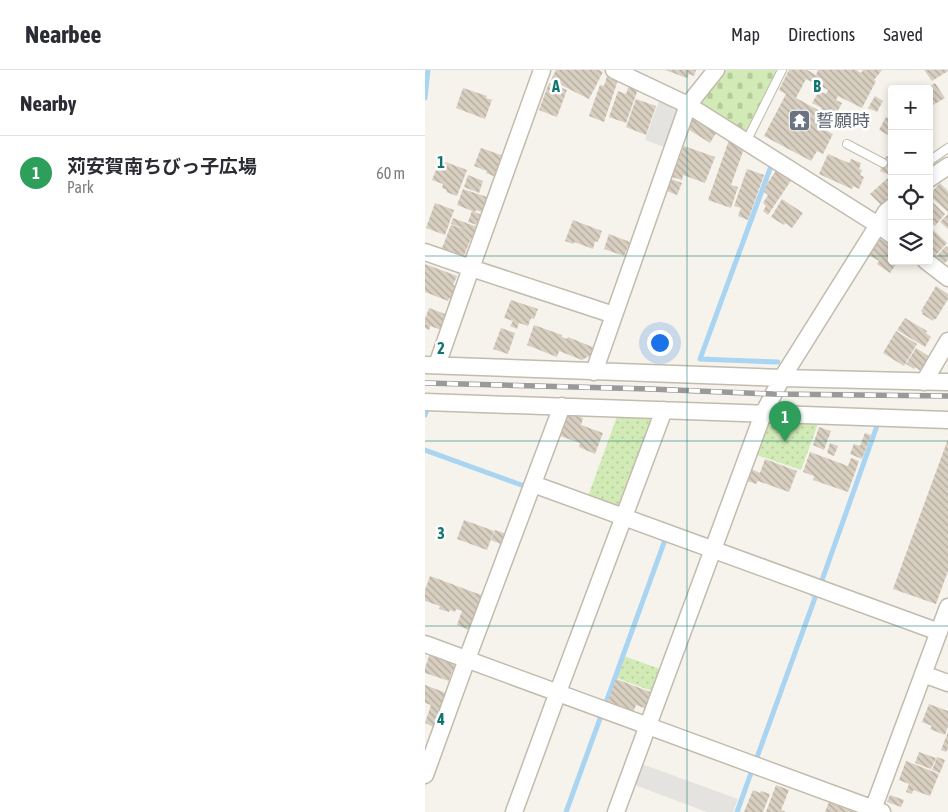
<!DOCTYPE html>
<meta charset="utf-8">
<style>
:root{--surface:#fff;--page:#f7f7f7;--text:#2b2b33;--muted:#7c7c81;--line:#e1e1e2;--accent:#111827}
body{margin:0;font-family:"Asap Condensed","Noto Sans JP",sans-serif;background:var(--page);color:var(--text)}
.controls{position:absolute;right:15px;top:15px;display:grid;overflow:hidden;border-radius:5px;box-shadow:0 2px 8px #0003}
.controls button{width:45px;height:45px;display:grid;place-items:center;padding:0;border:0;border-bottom:1px solid var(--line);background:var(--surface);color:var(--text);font:25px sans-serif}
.you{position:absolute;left:234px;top:272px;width:18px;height:18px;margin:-12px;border:4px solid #fff;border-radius:50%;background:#1a73e8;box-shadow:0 0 0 8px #1a73e833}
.badge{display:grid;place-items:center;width:32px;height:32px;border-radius:50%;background:var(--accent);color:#fff;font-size:16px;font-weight:700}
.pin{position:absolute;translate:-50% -41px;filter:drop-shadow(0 1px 2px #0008)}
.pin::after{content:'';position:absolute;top:26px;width:18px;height:15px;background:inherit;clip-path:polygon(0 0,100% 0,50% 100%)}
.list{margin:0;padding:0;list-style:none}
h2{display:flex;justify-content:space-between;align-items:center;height:65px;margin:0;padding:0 20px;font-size:21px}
h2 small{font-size:16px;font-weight:400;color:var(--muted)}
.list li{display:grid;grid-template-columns:32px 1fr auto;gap:15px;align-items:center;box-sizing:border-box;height:75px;padding:0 20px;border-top:1px solid var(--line)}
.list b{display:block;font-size:19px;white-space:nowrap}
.list p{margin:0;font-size:16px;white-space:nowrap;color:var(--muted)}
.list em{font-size:16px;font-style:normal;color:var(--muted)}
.icon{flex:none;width:28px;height:28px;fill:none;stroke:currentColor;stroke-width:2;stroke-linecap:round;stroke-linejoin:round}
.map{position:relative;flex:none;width:523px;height:742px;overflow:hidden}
header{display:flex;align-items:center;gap:30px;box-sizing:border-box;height:70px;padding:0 25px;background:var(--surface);border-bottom:1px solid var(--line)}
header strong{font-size:24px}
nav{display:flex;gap:28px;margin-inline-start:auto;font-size:18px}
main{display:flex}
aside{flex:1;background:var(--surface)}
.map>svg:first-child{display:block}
.green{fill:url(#green-dots)}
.cemetery{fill:url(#cemetery-stones)}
.parking{fill:#e5e3e0}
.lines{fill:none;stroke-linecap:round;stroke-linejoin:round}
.stream{stroke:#a9d4f2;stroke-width:5}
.building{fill:url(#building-back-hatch);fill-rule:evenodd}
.service-casing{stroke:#c2bbae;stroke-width:10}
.minor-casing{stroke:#c2bbae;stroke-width:19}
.service{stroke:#fff;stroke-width:8}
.minor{stroke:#fff;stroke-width:16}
.rail-casing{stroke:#9a9a9a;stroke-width:5.5}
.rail{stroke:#fff;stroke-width:4;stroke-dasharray:11;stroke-linecap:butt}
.grid{fill:none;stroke:#0f766e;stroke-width:1;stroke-opacity:0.55}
.labels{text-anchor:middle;stroke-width:5;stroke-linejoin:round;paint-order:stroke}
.worship-label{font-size:18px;fill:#5b616d;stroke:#fff;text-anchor:start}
.grid-label{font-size:16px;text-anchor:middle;font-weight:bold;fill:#0f766e;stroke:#fff;stroke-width:5;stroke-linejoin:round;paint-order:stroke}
</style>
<header>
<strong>Nearbee</strong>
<nav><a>Map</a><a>Directions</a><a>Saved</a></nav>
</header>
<main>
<aside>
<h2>Nearby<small></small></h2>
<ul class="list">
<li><span class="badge" style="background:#2e9e5b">1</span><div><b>苅安賀南ちびっ子広場</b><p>Park</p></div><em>60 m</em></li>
</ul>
</aside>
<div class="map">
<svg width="523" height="742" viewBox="0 0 523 742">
<defs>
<pattern id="green-dots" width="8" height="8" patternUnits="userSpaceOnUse" patternTransform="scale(1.25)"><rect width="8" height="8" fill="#d2eab5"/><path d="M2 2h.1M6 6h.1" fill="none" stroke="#b6ca9c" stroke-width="1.8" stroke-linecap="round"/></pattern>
<pattern id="cemetery-stones" width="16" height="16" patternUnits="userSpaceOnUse" patternTransform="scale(1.25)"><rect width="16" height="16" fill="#d2eab5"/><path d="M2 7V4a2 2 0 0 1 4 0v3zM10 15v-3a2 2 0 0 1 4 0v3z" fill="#b6ca9c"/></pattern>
<pattern id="building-back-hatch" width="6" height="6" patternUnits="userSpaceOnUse" patternTransform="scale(1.25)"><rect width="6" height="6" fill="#d8cfc1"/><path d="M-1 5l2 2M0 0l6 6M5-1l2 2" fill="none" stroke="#b1aa9e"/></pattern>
</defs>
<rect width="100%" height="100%" fill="#f6f3ec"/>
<path class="green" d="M194,341l34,3 -35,96 -31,-11z
M394,351l-18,49 -47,-16 9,-24 5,-5 11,1z
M199,586l39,14 -8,22 -39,-14z"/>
<path class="cemetery" d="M297,0h65l-11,20 -24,52 -59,-38z"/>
<path class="parking" d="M235,28l20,12 -13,38 -22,-8z
M214,693l99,36 -5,13h-26l-75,-28z"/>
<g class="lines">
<path class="stream" d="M0,28l3,-28
M346,96l-71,193 78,3
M0,345l3,-8
M0,380l102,37
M396,513l57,-160
M180,635l60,-165
M331,690l60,-165 -4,-1
M141,742l35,-96
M312,742l14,-39"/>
</g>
<path class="building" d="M131,0h43l4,2 -14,27 -38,-19z
M240,0h31l-2,6 -5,-2 -2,4z
M364,0h18l9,5 2,-5h38l5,3 2,-3h19l-8,10 2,1 -14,27 -24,-12 -2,4 6,3 -15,28 6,3 -10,20 -6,-3 -6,10 -47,-25 22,-42 -7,-4zM381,9l22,11 -2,4 -7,-3 -7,12 10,5 -2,3 -24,-13z
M499,0h24v1l-16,10z
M182,6l11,4 -14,42 -15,-6 11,-31 4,1z
M124,13l18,7 -10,27 -18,-7z
M510,13l10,15 -12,7 -4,-6v-10h-3z
M204,16l9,3 -12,34 -17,-6 9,-26 8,3z
M38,18l24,8 -1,2 6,2 -7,19 -29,-11z
M450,26l8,5 -6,11 -9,-4z
M211,29l20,7 -10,29 -20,-8z
M267,42l26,18 -8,13 -27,-17z
M461,47l6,3v8l-4,7 -9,-5z
M304,70l16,6 -14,39 7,2 -7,21 -23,-8z
M259,76l31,11 -10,26 -22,-8 -1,5 -10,-3z
M56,78l23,8 -8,21 -10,-4 1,-2 -13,-5z
M403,84l21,9 2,-4 10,4 -2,6 3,1 -2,5 4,2 -5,12 -6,-3 -1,3 -33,-15z
M461,86l6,2v18l-12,-5z
M15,90l27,10 -10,26 -11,-4 1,-2 -5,-2 1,-4 -11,-4z
M322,99l17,6 -16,45 -10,-4 3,-8 -7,-2z
M352,99l15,10 -24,36 -5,-4 3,-5 -3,-3 5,-8 -4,-3 3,-8z
M43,105l15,6 -4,12 -15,-6z
M463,108l4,4v18l-9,7 -13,-13z
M246,109l11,4 -5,12 -10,-4z
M515,113l8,8v21l-19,-17z
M38,119l27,9 -6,15 -8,-3 -1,2 -18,-7z
M357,129l21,14 -11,15 -7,-5 -1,2 -13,-8z
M504,129l16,15 -10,12 -6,-6z
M10,133l19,7 -9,25 -19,-7z
M47,141l12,5 -4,10 -12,-4z
M523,144v15l-8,-7z
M28,148l27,10 -5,12 -4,-2 -7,18 -22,-8 9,-23 18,5 -18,-6z
M148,150l29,11 -4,11 -3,-1 -2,8 -19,-7 -1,2 -8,-3z
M504,156l18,17 -12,13 -6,-5z
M184,164l21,8 -6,14 -20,-7z
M454,168l13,8v15h10l-3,4 -2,-2 -7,10 -13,-9 2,-3 -10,-6z
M521,176l2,2v12l-6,5 -7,-7z
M0,194l32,12 -4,9 6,2 -5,13 -5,-2 -1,3 -23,-9z
M511,216l12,8v5l-12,20h-2l-1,2 -11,-7 1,-2 -2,-1z
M86,230l27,9 -4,10 -3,-1 -3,8 -9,-3 -2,6 -7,-3 3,-5 -9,-3z
M4,238l19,7 -6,15 -12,-4 -1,4 -4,-2v-9z
M480,248l22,13 -1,2 5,4 -6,10 -28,-17z
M109,255l28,10v2l5,2 1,-2 27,11 -2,6 -11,6 -23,-9 -2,6 -30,-12z
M76,258l14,5 -7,21 -15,-5z
M471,261l21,13 -13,22 -21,-13z
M491,278l14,9 -9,14 -6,-4 -1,2 -8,-5z
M144,343l14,5 -2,7 22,8 -8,21 -16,-7 1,-4 -20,-7z
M394,357l12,4 -7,19 -11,-5z
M440,363l6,2 -9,24 -12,-5 4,-10 6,2z
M523,369v132l-12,33 -43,-15z
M405,373l8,3 -4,10 -7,-3z
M385,382l38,14 3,-8 8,3 -11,31 -35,-12 1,-4 -11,-4z
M340,389l32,12 -8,21 -31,-11 -2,3 -9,-3 4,-12 9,4z
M39,450l30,11 -7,19 -30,-11z
M70,460l12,4 -4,11 -12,-5z
M5,506l54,20 -12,35 -15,-6 5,-14 -6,-2 -1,3 -5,-2 -1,2 -10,-3 1,-3 -15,-5v-11z
M5,583l25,9 -1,4 3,1 -2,5 -3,-1 -3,10 -24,-8v-5z
M191,609l37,14 -6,16 -11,-4 -3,8 -26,-10z
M0,615l21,8 -12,34 -9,-4 6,-18 -6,-2z
M504,634l19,7v15l-3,9 -15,-6 2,-3 -10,-4z
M523,662v16l-2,4 -5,-2z
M494,682l17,6 -5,11 -16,-6z
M512,687l8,3 -5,13 -8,-3z
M481,691l33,13 -9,22 -17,-6 -1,4 -6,-2 3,-8 -10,-4z
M351,715l13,5 -8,20 5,2h-20z
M328,720l7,3 1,-2 9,3 -7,18h-19z
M465,725l14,5 -3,7 -14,-5z
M404,732l25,10h-29z"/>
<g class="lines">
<defs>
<path id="service" d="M321,72l36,-72
M422,74l36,19
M504,91l19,-13"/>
<path id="minor" d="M117,0l-71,198 143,47
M189,0l74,35 190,120 14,10
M504,109l19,-13
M0,182l46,16 -34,97
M501,191l22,17
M0,295l357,13 166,4
M169,302l94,-267 28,-35
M499,312l24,-41
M0,332l523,18
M108,414l406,148
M0,574l457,168
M498,604l25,9
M0,705l42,-116 95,-253
M89,742l44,-120 106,-282
M191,742l147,-398 19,-36 96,-153 8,-13 6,-5
M447,742l76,-205"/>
</defs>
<use href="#service" class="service-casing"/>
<use href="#minor" class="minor-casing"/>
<use href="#service" class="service"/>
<use href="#minor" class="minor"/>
<defs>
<path id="rail" d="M0,313l225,6 123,5 175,2"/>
</defs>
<use href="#rail" class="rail-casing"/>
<use href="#rail" class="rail"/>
</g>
<path class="grid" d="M262,0v742M0,186h467M504,186h19M0,371h523M0,556h523"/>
<defs>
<symbol id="temple-square" viewBox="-11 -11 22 22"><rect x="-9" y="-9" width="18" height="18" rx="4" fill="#6b7280" stroke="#fff"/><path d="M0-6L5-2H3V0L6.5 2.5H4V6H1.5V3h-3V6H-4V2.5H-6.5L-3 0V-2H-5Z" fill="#fff"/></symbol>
</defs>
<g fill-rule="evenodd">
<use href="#temple-square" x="362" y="38" width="25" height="25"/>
</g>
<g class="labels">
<g class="worship-label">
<text x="391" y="57">誓願時</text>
</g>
</g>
<g class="grid-label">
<text x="131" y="22">A</text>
<text x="392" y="22">B</text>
<text x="16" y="98">1</text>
<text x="16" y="284">2</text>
<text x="16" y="469">3</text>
<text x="16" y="655">4</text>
</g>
</svg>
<div class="controls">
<button>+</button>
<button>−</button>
<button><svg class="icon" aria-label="locate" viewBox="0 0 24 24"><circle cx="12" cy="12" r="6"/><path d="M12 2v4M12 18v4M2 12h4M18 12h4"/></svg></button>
<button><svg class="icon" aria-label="layers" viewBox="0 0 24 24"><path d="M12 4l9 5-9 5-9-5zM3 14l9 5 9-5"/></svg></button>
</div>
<div class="you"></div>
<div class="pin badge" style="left:360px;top:372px;background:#2e9e5b">1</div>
</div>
</main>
